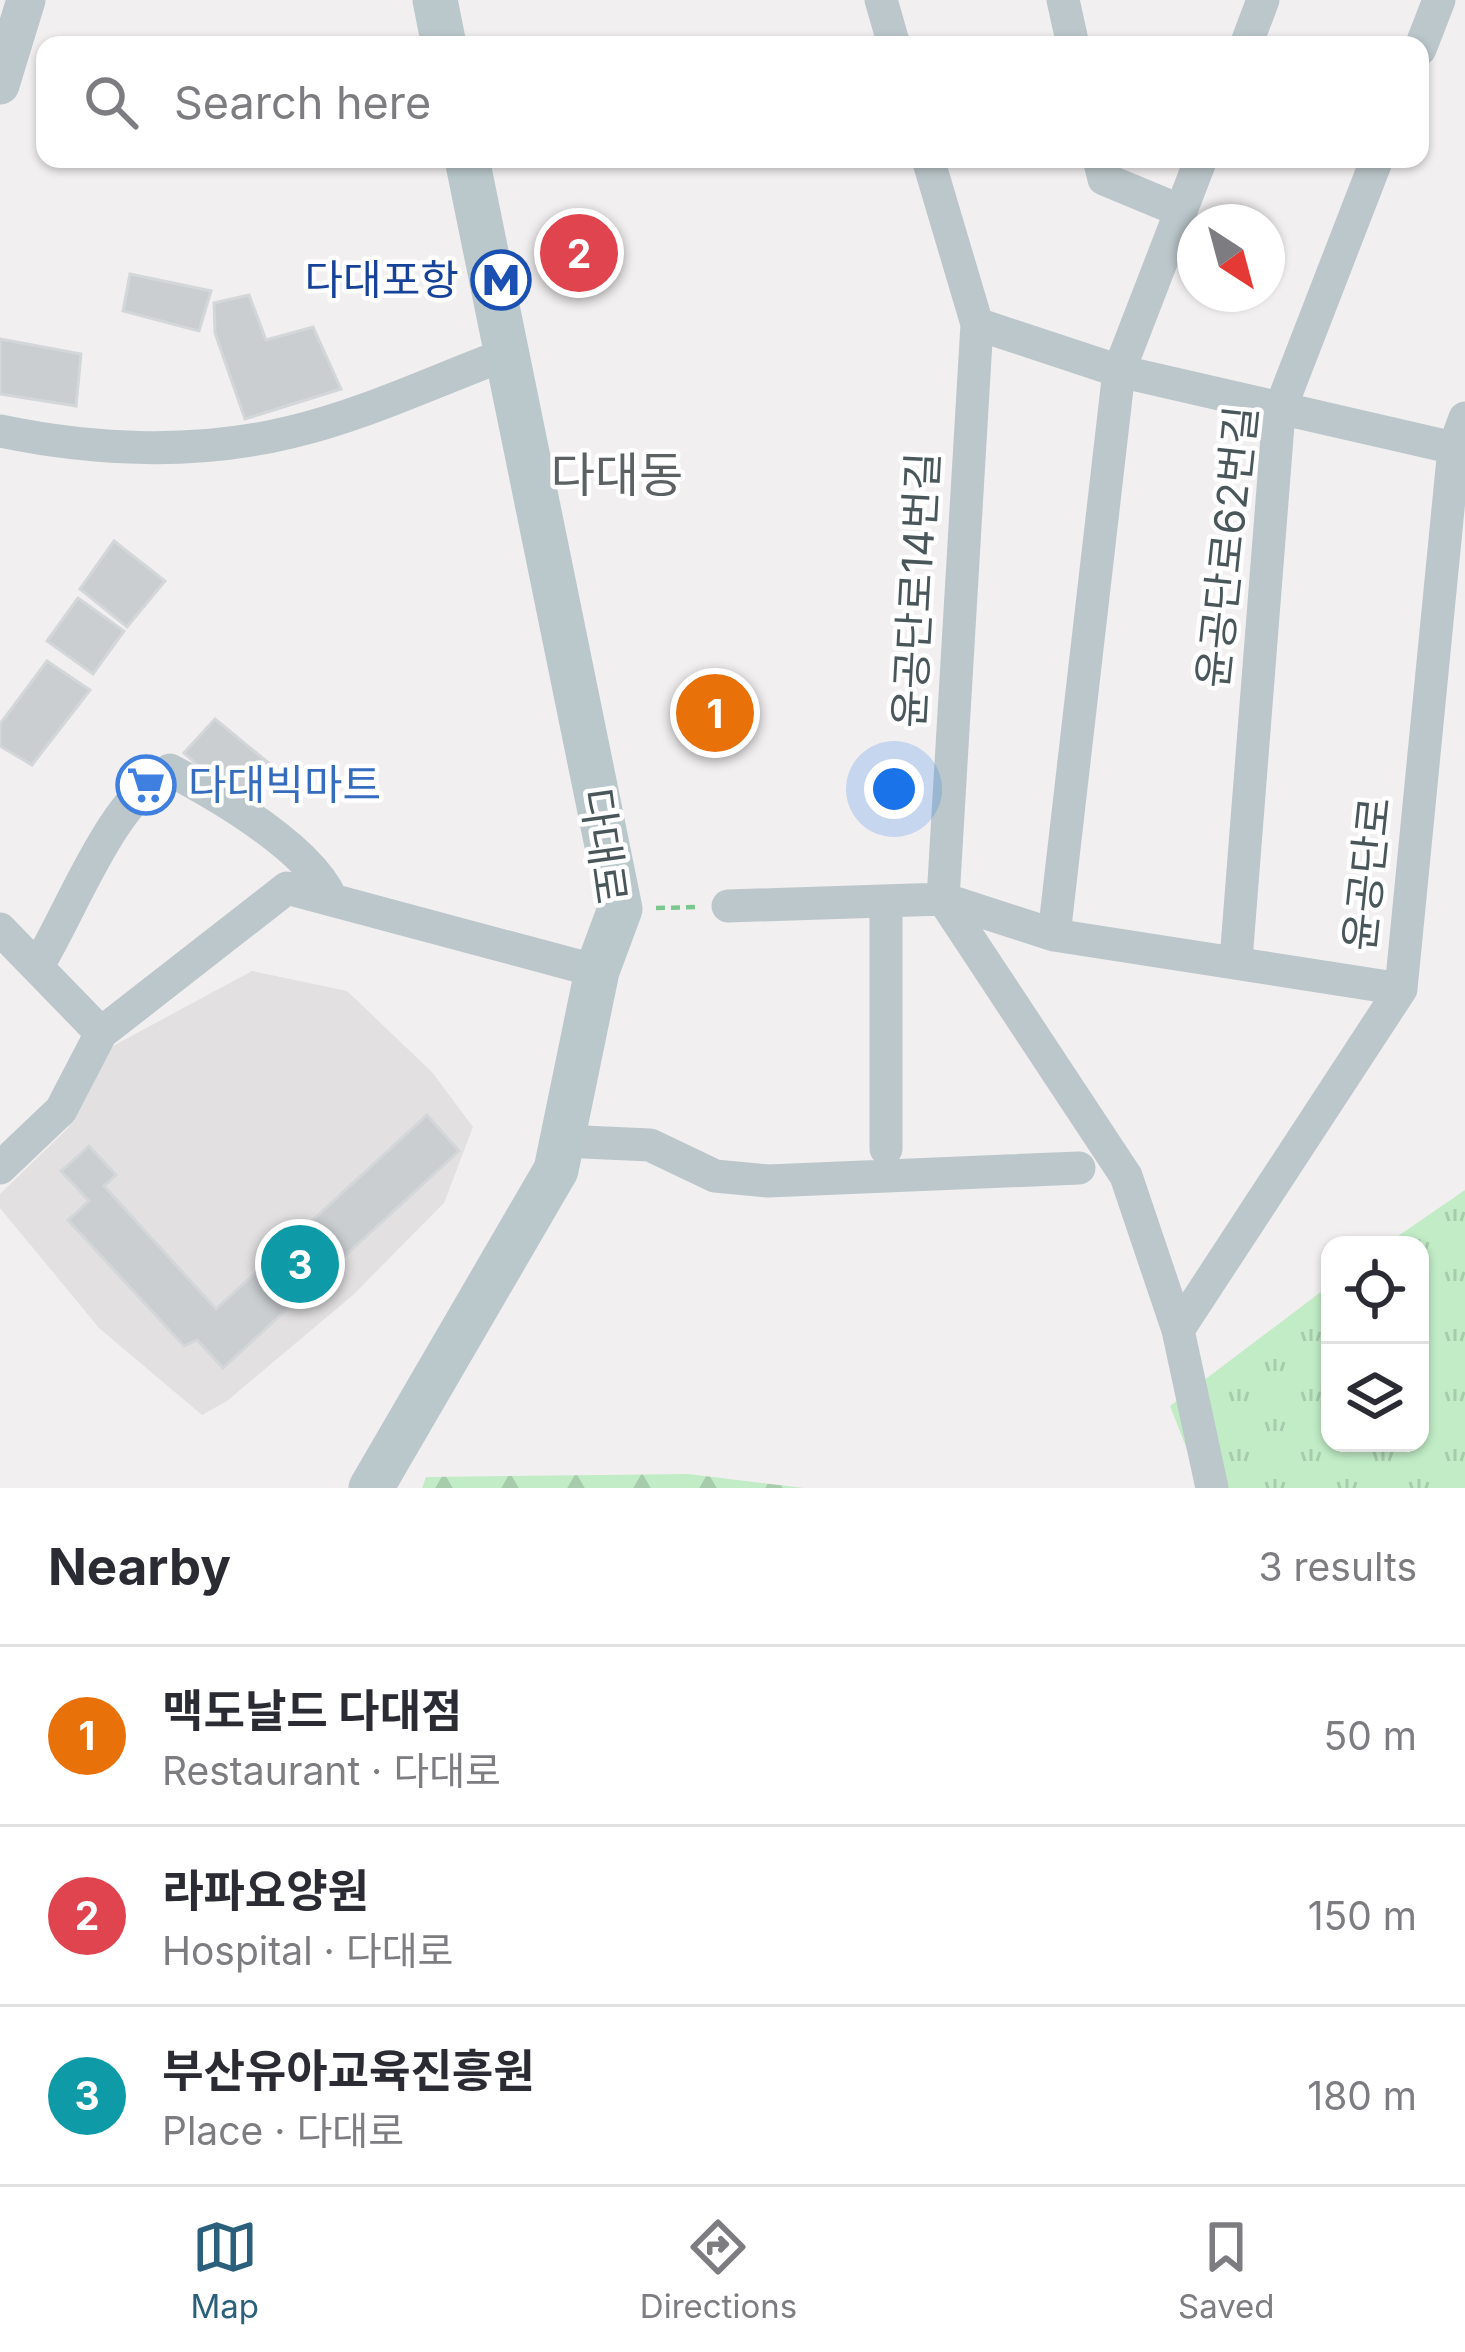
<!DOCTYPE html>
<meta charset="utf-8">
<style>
:root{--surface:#fff;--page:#f7f7f7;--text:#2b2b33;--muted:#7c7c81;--line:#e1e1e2;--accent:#2a607b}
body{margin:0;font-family:Inter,"Noto Sans KR",sans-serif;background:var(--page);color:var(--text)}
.controls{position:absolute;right:36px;bottom:36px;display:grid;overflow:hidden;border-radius:24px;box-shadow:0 3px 9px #0004}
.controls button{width:108px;height:108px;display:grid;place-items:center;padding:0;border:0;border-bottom:3px solid var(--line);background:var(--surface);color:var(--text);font:60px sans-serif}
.compass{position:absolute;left:1177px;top:204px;width:108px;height:108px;border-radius:50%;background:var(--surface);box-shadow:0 3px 9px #0004;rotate:144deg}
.you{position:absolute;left:894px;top:789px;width:42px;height:42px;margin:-30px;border:9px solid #fff;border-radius:50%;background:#1a73e8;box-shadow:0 0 0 18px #1a73e833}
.badge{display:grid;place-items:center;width:78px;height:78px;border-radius:50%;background:var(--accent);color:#fff;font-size:39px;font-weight:700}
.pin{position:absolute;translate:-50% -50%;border:6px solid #fff;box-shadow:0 3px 12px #0006}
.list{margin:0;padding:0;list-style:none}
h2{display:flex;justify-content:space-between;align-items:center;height:156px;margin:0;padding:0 48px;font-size:51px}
h2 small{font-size:39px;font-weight:400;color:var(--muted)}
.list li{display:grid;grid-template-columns:78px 1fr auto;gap:36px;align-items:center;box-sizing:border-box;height:180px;padding:0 48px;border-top:3px solid var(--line)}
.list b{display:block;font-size:45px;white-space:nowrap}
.list p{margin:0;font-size:39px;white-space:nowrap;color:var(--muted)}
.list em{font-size:39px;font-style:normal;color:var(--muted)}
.icon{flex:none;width:66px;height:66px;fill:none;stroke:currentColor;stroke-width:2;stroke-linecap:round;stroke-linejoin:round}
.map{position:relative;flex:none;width:1465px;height:1488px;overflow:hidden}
.search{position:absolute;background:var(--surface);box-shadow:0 3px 9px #0004;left:36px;right:36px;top:36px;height:132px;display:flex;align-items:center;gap:30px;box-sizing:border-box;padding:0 42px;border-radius:24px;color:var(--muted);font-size:45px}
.sheet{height:696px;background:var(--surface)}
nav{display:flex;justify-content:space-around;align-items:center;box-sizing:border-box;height:168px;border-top:3px solid var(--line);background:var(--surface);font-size:33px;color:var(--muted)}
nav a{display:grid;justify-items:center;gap:6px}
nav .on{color:var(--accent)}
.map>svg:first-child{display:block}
.education{fill:#e2e0e1}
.forest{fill:url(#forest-firs)}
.park{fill:url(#park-tufts)}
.building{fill:#caced0;stroke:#d4d7da;stroke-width:3}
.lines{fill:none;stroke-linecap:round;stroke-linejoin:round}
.path{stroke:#7cc78e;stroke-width:4.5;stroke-dasharray:9 6;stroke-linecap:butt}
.minor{stroke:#bcc7cb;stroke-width:33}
.tertiary{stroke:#bcc7cb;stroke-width:39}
.secondary{stroke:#bac8cc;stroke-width:45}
.labels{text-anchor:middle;stroke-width:9;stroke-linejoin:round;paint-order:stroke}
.transit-label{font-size:42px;fill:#164399;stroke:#fff;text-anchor:end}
.street-label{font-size:42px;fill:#49575b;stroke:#fff}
.shop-label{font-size:42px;fill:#366cbe;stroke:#fff;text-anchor:start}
.quarter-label{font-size:48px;fill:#5c6264;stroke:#fff}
</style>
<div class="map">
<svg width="1465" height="1488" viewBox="0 0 1465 1488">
<defs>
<pattern id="forest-firs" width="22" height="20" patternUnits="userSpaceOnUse" patternTransform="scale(3)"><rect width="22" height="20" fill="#c1ecc6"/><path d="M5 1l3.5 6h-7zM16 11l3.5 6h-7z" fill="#a7ccac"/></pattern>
<pattern id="park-tufts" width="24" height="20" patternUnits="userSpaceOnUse" patternTransform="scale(3)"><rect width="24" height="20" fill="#c1ecc6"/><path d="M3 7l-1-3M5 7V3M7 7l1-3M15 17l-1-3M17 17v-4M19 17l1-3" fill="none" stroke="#a7ccac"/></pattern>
</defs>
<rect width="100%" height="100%" fill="#f2eff0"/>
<path class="education" d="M252,971l95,20 85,81 41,55 -29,76 -91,92 -126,106 -25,14 -103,-87 -99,-120v-14l68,-66 43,-81z"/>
<path class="forest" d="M688,1474l116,14h-382l4,-11z"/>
<path class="park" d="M1465,1190v298h-263l-32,-82 160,-121v158h90v-198h-35z"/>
<path class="building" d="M130,274l81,17 -12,40 -76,-20z
M249,295l17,45 47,-13 28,62 -96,30 -30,-86 -1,-30z
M0,339l81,15 -5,52 -76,-12z
M114,541l51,40 -38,46 -47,-38z
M78,598l46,33 -31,43 -46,-33z
M47,661l43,29 -58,75 -32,-19v-22z
M215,719l56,46 -31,38 -56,-50z
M427,1115l32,36 -236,217 -26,-28 -13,6 -116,-126 21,-19 -28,-30 28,-25 27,29 -12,11 112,123z"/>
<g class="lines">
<path class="path" d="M656,908l43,-1"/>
<path class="minor" d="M881,0l13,45
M1063,0l10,45
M1246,45l17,-45
M1420,49l19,-49
M928,159l49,165 -34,575 183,277 52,154 34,158
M1099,159l5,20 77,32
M977,324l142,47 335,77
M0,431c95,20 197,24 291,1 73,-17 146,-52 216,-78
M728,906l215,-7 111,36 347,54
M0,929l101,104
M1054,935l65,-564 82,-212
M1236,960l43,-548 98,-253
M37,967c33,-52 75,-170 133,-197 49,26 139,78 161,128
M562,1141l88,4 65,31 53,5 311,-13
M886,1149v-248
M0,1168l61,-58 40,-77 186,-145 310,83
M1178,1330l223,-341 53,-541 11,-30"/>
<path class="tertiary" d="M0,85l26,-85"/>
<path class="secondary" d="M435,0l9,45
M371,1488l185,-318 41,-199 23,-62 -153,-750"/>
</g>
<defs>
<symbol id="metro-ring" viewBox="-11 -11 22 22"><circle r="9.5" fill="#fff" stroke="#1a4fb4" stroke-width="1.5"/><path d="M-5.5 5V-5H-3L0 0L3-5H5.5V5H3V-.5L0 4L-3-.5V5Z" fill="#1a4fb4"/></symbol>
<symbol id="supermarket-ring" viewBox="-11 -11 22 22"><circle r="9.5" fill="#fff" stroke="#3f7fe0" stroke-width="1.5"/><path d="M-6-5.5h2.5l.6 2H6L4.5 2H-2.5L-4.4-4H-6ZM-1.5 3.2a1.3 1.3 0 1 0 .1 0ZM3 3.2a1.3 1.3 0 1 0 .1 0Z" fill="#3f7fe0"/></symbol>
</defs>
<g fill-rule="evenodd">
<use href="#metro-ring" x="468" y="247" width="66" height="66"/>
<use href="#supermarket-ring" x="113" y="752" width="66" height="66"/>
</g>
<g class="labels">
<g class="transit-label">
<text x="459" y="295">다대포항</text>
</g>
<g class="street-label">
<text transform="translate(1227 547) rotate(-84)" y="15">윤공단로62번길</text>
<text transform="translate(916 590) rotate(-87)" y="15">윤공단로14번길</text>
<text transform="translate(604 846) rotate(82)" y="15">다대로</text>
<text transform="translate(1367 874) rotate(-84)" y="15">윤공단로</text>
</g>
<g class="shop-label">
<text x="188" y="800">다대빅마트</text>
</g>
<g class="quarter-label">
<text x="617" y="492">다대동</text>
</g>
</g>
</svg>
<div class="controls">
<button><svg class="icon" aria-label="locate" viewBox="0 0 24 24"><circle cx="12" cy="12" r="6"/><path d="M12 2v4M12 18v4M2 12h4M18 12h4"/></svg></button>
<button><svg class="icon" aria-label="layers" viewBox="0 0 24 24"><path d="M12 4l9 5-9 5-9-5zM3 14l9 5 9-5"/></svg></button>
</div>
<svg class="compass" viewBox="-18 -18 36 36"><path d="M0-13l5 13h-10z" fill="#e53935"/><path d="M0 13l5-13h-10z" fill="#7c7c81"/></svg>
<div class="you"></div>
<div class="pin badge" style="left:715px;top:713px;background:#e8710a">1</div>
<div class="pin badge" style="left:579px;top:253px;background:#e0444e">2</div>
<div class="pin badge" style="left:300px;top:1264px;background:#0f9aa8">3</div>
<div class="search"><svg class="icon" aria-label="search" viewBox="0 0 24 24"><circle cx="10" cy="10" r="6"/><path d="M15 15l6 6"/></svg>Search here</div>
</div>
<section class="sheet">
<h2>Nearby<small>3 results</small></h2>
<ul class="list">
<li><span class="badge" style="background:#e8710a">1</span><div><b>맥도날드 다대점</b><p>Restaurant · 다대로</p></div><em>50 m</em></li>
<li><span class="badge" style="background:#e0444e">2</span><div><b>라파요양원</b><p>Hospital · 다대로</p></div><em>150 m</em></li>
<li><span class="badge" style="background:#0f9aa8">3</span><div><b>부산유아교육진흥원</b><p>Place · 다대로</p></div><em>180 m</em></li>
</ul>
</section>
<nav>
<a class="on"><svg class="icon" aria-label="map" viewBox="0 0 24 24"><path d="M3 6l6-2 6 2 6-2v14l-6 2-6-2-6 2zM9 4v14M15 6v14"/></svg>Map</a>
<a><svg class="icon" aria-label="directions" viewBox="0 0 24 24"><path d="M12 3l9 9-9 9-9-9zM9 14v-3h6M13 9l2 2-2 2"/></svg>Directions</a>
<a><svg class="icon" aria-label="saved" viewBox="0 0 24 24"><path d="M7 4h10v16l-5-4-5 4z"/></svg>Saved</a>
</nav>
